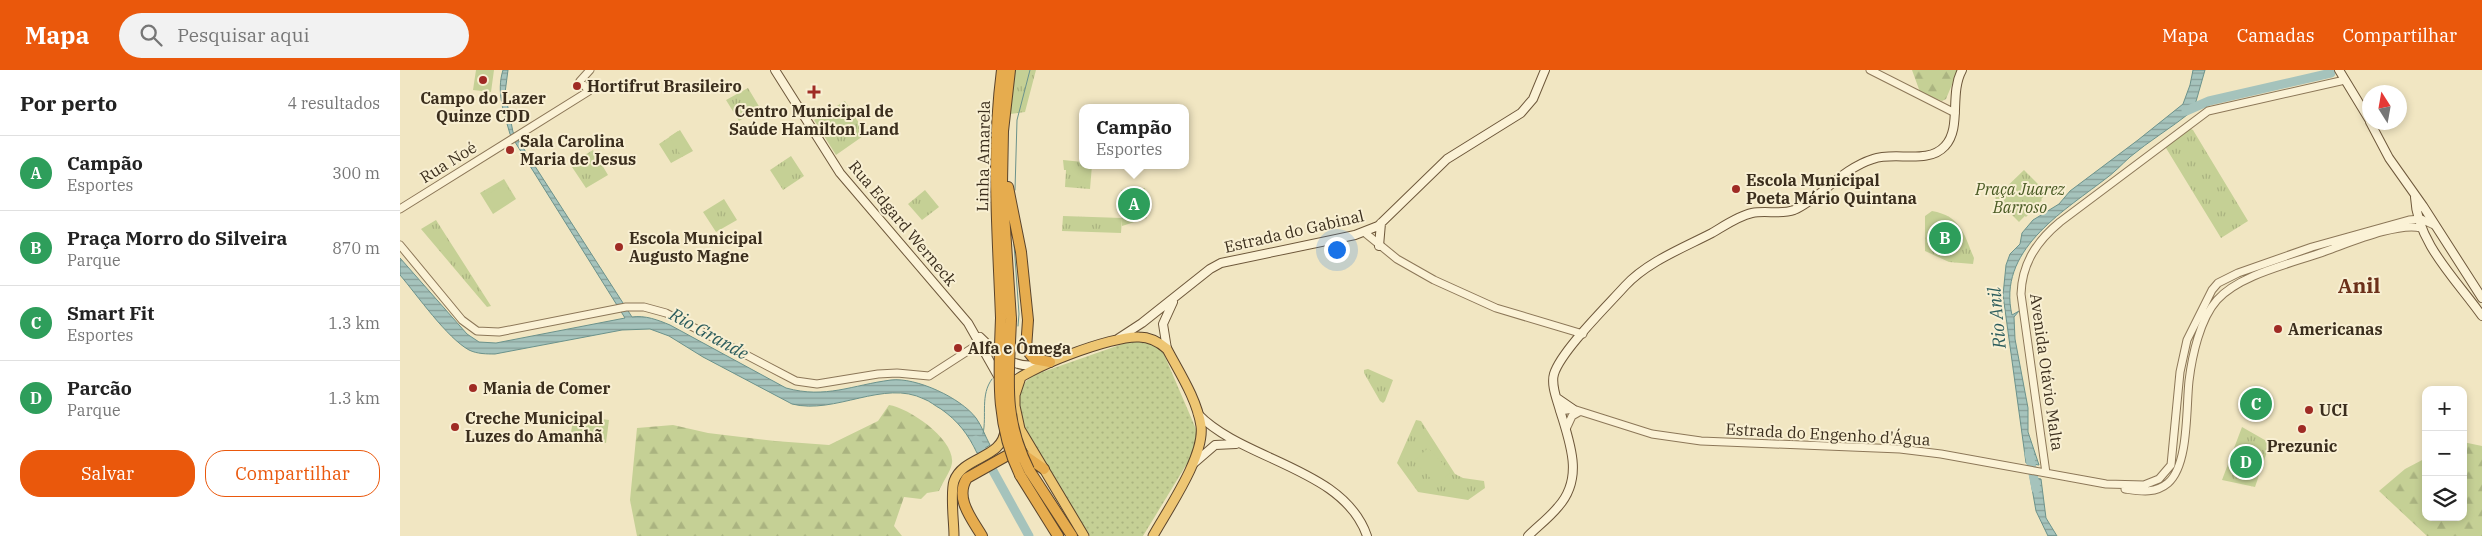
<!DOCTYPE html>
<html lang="pt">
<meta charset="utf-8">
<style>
:root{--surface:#fff;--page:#f2f2f2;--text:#222;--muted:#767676;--line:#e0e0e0;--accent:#ea580c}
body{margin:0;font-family:"IBM Plex Serif",serif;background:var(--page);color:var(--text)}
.controls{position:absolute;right:15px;bottom:15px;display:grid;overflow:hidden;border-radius:10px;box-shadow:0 2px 8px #0003}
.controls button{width:45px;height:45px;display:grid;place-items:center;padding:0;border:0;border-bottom:1px solid var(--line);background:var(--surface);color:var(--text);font:25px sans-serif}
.compass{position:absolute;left:1962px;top:15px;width:45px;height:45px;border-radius:50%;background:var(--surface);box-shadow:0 2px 8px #0003;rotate:349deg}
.you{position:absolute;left:936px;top:179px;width:18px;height:18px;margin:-12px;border:4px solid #fff;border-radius:50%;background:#1a73e8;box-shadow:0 0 0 8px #1a73e833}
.badge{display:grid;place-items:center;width:32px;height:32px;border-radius:50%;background:var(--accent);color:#fff;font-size:16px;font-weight:700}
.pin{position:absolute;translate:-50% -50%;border:2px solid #fff;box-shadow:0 1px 5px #0006}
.popup{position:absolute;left:679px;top:34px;width:110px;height:65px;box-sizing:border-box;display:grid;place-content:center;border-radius:10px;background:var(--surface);filter:drop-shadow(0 1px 4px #0005);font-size:16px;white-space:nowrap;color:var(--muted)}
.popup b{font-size:19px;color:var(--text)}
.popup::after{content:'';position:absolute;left:50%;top:100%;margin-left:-10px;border:10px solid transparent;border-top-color:var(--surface)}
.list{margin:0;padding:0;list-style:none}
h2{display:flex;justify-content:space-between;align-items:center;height:65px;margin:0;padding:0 20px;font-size:21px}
h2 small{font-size:16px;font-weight:400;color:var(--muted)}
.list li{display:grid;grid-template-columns:32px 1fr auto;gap:15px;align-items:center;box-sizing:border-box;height:75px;padding:0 20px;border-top:1px solid var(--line)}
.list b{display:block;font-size:19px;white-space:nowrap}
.list p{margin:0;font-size:16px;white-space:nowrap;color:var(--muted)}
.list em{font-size:16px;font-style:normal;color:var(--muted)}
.actions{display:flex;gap:10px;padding:15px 20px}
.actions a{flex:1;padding:11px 0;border:1px solid var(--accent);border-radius:20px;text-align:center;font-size:18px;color:var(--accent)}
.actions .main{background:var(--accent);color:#fff}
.icon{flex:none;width:28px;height:28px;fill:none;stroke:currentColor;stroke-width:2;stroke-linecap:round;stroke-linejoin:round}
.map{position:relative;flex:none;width:2082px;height:466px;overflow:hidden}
header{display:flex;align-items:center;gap:30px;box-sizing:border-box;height:70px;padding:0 25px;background:var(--accent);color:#fff}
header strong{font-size:24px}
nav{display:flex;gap:28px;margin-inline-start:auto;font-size:18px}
.search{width:350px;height:45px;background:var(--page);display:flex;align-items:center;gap:12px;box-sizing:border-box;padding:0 18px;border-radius:28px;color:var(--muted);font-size:19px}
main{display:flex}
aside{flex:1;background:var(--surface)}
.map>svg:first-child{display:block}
.grass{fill:url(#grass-dots)}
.forest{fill:url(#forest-firs)}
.park{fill:url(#park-tufts)}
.garden{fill:#c5d095}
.water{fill:url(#water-rules);stroke:#6b928b}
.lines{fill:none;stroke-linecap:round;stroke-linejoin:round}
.stream{stroke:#6b928b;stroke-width:1}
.river{stroke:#a5c3bc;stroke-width:9}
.tertiary-casing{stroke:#8c7758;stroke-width:9}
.secondary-casing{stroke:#6e583b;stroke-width:10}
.trunk-casing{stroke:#5a442c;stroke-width:11}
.motorway-casing{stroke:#5a442c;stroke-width:12}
.tertiary{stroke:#fbf2d6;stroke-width:7}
.secondary{stroke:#fbf2d6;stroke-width:8}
.trunk{stroke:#eec673;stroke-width:9}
.motorway{stroke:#e6ac4e;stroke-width:10}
.motorway-bridge-casing{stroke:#5a442c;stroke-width:12;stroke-linecap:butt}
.motorway-bridge{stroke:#e6ac4e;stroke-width:10}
.poi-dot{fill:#9f2b24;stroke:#f8efd2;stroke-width:2}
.labels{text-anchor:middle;stroke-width:4;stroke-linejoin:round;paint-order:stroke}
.poi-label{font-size:16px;font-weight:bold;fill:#3b2e1d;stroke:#f8efd2;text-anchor:start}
.street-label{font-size:16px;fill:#3b2e1d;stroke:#f8efd2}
.park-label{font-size:16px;font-style:italic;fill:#485922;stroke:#f8efd2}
.water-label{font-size:18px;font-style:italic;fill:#2b5c5c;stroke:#f8efd2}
.district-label{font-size:21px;font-weight:bold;fill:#6b301a;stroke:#f8efd2}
</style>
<header>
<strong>Mapa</strong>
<div class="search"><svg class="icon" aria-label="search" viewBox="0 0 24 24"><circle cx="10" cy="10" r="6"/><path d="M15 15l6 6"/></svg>Pesquisar aqui</div>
<nav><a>Mapa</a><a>Camadas</a><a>Compartilhar</a></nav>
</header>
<main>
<aside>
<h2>Por perto<small>4 resultados</small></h2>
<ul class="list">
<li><span class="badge" style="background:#2e9e5b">A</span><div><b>Campão</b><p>Esportes</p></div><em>300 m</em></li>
<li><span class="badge" style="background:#2e9e5b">B</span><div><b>Praça Morro do Silveira</b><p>Parque</p></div><em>870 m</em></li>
<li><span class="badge" style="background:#2e9e5b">C</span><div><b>Smart Fit</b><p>Esportes</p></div><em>1.3 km</em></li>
<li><span class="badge" style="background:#2e9e5b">D</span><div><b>Parcão</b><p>Parque</p></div><em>1.3 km</em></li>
</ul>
<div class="actions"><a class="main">Salvar</a><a>Compartilhar</a></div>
</aside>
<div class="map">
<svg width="2082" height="466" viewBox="0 0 2082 466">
<defs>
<pattern id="grass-dots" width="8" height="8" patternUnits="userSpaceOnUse" patternTransform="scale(1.25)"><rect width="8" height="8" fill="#c5d095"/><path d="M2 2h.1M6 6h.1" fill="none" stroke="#aab380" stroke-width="1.8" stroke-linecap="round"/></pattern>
<pattern id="forest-firs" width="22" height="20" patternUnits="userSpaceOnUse" patternTransform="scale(1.25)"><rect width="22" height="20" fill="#c5d095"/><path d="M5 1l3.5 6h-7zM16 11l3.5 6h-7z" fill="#aab380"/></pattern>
<pattern id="park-tufts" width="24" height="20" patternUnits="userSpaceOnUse" patternTransform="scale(1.25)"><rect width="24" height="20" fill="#c5d095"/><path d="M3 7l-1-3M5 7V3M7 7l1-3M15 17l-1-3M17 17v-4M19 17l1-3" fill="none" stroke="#aab380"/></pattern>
<pattern id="water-rules" width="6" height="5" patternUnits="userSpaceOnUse" patternTransform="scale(1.25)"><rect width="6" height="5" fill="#a5c3bc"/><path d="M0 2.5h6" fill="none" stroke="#889f98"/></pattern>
</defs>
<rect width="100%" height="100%" fill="#f1e6c2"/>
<path class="grass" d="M731,271h18l14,11 33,77v17l-5,11 -48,79h-53l-66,-107c-8,-20 -10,-42 10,-54z"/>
<path class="forest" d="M1512,0h46l-12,29 -4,2 -22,-9z
M489,335c20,3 66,34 63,58 -1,8 -10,20 -13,28l-12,2 -6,6 -17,-2 -10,29 8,10h-265l-7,-36 7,-72 36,-3 35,8 67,8 54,4 49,-24z
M2063,372l19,4v90h-55l-48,-45 26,-22 21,-11v59h37z"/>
<path class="park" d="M612,0h24l-11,42 -15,2 -3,-11z
M348,18l12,20 -21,13 -13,-21z
M445,31l21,33 -30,21 -22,-35z
M1789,58l4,2 55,91 -27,17 -55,-90v-3z
M280,60l13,21 -22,12 -12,-19z
M193,80l15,25 -22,13 -16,-24z
M391,86l13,20 -21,14 -13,-20z
M663,90l20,2v3h9l-2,24 -25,-2 1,-17h-2z
M1624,100l23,23 -28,29 -24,-24z
M104,109l12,20 -23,15 -13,-21z
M525,120l14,17 -17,13 -14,-16z
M324,129l13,21 -21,12 -13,-20z
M1532,141c29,5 32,23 42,47l-1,6 -24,-2 -24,-11v-35z
M663,146l59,2 -1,15 -59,-2z
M36,150l55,86 -4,1 -66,-78z
M968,299l25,11 -8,21 -2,2 -3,-2 -16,-28v-3z
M1016,350l5,1 34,53 8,4 21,3 1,7 -17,12 -50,-8 -21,-29z
M1842,357l28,16 -15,44 -33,-7z"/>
<path class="garden" d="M76,0h18l-3,22 -18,-2z
M278,61l13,19 -9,7 -13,-20z
M105,113l8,14 -21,13 -8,-13z
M745,118l2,30 -25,8 -1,-36z
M1633,121l9,9 -16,17 -10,-9z
M174,345l35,5 -3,23 -36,-5z
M1028,378l23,24 -14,13 -23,-24z"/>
<path class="water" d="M103,0h5l-3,23 8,39 119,185c13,-2 26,3 38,8l116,63c40,11 66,-3 105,-8 25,-3 70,18 85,38 6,8 9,18 14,27l-13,8c-9,-19 -19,-32 -36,-44 -6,-3 -11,-8 -17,-10 -40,-20 -89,16 -132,5l-89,-47 -34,-21 -19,-7 -28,1 -127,24c-8,0 -18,0 -26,-4 -22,-12 -52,-55 -69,-75v-17l67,76 12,8 17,1 129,-25 -115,-184c-6,-21 -14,-42 -7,-64z
M1793,0h12l-10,35 1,1 -5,6c-20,16 -42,29 -61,45 -9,8 -16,16 -26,23 -43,33 -107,71 -92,135l7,-4 -5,6 1,22 13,69v24l11,33 -13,-2 -23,-168 3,-30 4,-11 10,-10 2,-11 11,-13 26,-16 11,-13 68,-51 45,-36 7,-19z
M1630,407l11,2 5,39 11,18h-9l-12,-25z"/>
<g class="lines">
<path class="stream" d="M615,120l2,-70 13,-50
M614,174l5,70 -1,12
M583,364c4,-19 -3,-39 9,-55"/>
<path class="river" d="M1786,41l23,-10 122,-28
M576,370l53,96
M1629,383l7,36"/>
<defs>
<path id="tertiary" d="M1470,0l85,43
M0,139l189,-118 -9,-10 10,-11
M964,162l33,27 37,21 62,28 87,26
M0,175l62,75 15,11 22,1 127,-25h18l22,6 130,68 21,3 61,-10 19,-1 32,3 51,-33
M1160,341l13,-2 79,25 49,7 199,8 41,5 165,30 38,1 15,-6 12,-14 9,-93 7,-32 25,-50 6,-7 20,-10 74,-26 97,-27 12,-1 13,6
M1166,359l6,-13 7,-4
M1646,403l-25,-179c1,-31 16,-53 39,-72l148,-111 137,-31
M1725,419c15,2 30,5 43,-6 21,-18 18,-75 21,-102 3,-25 11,-62 28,-81 23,-26 77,-37 109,-49 23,-8 72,-29 95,-23"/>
<path id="secondary" d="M375,0l65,103 128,150 30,53
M1939,0l31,51
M1970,52l19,36 34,48 59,92
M2015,127c2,46 41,82 67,119
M979,176l2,-23
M580,267c17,17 35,34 61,27
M719,268l23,-15 68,-54 11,-6 134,-28 23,-9 69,-67 74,-46 12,-14 12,-29
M767,279l-4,-25 10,-22
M1157,328l16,11
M798,344c45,47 146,54 169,122
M793,394l22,-19 21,-1
M1128,466c10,-10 21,-18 30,-29 27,-30 11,-66 1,-100 -3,-10 -8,-23 -5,-33 7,-23 54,-69 71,-88 22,-24 58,-38 87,-53 12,-7 26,-17 40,-20 14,-3 29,2 42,-3 26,-11 47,-41 79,-51 22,-8 55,6 72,-13 17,-18 4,-52 17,-76"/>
<path id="trunk" d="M621,307l-6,18v11l5,23 64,107
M607,318c15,-19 107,-53 132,-51 11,0 20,5 28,12 12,23 30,50 34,77 4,30 -33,83 -48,110
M554,466c0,-14 -4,-43 0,-55 9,-25 49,-22 51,-51"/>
<path id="motorway" d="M610,0l-7,61 -1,52 9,136
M608,117l13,65 7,68 -2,29 8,10 16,3
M601,248c-3,-83 -10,-165 1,-248
M629,400l43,66
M620,405l38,61
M582,466c-10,-17 -28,-38 -15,-58l41,-23h16l20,14"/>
</defs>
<use href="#tertiary" class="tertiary-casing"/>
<use href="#secondary" class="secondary-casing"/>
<use href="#trunk" class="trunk-casing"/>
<use href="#motorway" class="motorway-casing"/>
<use href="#tertiary" class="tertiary"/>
<use href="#secondary" class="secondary"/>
<use href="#trunk" class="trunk"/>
<use href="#motorway" class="motorway"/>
<defs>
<path id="motorway-bridge" d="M601,248c-2,57 -6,105 19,157
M611,249c-2,59 -9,97 18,151"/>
</defs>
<use href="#motorway-bridge" class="motorway-bridge-casing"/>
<use href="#motorway-bridge" class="motorway-bridge"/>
</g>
<g class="poi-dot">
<circle cx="83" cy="10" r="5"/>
<circle cx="177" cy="16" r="5"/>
<path d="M411.5 14.5h5v5h5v5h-5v5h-5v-5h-5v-5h5z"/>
<circle cx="110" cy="80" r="5"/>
<circle cx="1336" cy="119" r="5"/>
<circle cx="219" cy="177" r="5"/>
<circle cx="1878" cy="259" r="5"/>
<circle cx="558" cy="278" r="5"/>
<circle cx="73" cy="318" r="5"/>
<circle cx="1909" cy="340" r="5"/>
<circle cx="55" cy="357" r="5"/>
<circle cx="1902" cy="359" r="5"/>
</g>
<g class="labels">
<g class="poi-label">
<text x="187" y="22">Hortifrut Brasileiro</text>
<text x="83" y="34" text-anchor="middle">Campo do Lazer<tspan x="83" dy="18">Quinze CDD</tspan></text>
<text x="414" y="47" text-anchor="middle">Centro Municipal de<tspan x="414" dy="18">Saúde Hamilton Land</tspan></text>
<text x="120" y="77">Sala Carolina<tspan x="120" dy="18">Maria de Jesus</tspan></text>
<text x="1346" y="116">Escola Municipal<tspan x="1346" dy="18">Poeta Mário Quintana</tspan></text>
<text x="229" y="174">Escola Municipal<tspan x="229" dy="18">Augusto Magne</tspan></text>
<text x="1888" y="265">Americanas</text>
<text x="568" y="284">Alfa e Ômega</text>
<text x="83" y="324">Mania de Comer</text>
<text x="1919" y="346">UCI</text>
<text x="65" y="354">Creche Municipal<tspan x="65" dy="18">Luzes do Amanhã</tspan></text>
<text x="1902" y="382" text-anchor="middle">Prezunic</text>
</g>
<g class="street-label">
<text transform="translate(583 86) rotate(-89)" y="6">Linha Amarela</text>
<text transform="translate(48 92) rotate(-32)" y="6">Rua Noé</text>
<text transform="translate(503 153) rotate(50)" y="6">Rua Edgard Werneck</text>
<text transform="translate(894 161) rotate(-13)" y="6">Estrada do Gabinal</text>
<text transform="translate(1647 302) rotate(82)" y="6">Avenida Otávio Malta</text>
<text transform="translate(1428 364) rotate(3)" y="6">Estrada do Engenho d'Água</text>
</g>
<g class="park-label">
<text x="1620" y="125">Praça Juarez<tspan x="1620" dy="18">Barroso</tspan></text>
</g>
<g class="water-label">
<text transform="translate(1597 248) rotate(-95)" y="6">Rio Anil</text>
<text transform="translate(309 264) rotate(29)" y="6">Rio Grande</text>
</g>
<g class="district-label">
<text x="1959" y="223">Anil</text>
</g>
</g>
</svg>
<div class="controls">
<button>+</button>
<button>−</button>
<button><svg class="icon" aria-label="layers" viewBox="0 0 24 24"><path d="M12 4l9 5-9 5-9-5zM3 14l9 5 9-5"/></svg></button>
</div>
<svg class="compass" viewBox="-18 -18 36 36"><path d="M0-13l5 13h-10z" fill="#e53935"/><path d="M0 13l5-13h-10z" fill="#767676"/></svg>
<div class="you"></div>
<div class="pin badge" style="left:734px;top:134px;background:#2e9e5b">A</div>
<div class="popup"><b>Campão</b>Esportes</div>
<div class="pin badge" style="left:1545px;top:168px;background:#2e9e5b">B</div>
<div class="pin badge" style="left:1856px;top:334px;background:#2e9e5b">C</div>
<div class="pin badge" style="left:1846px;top:392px;background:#2e9e5b">D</div>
</div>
</main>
